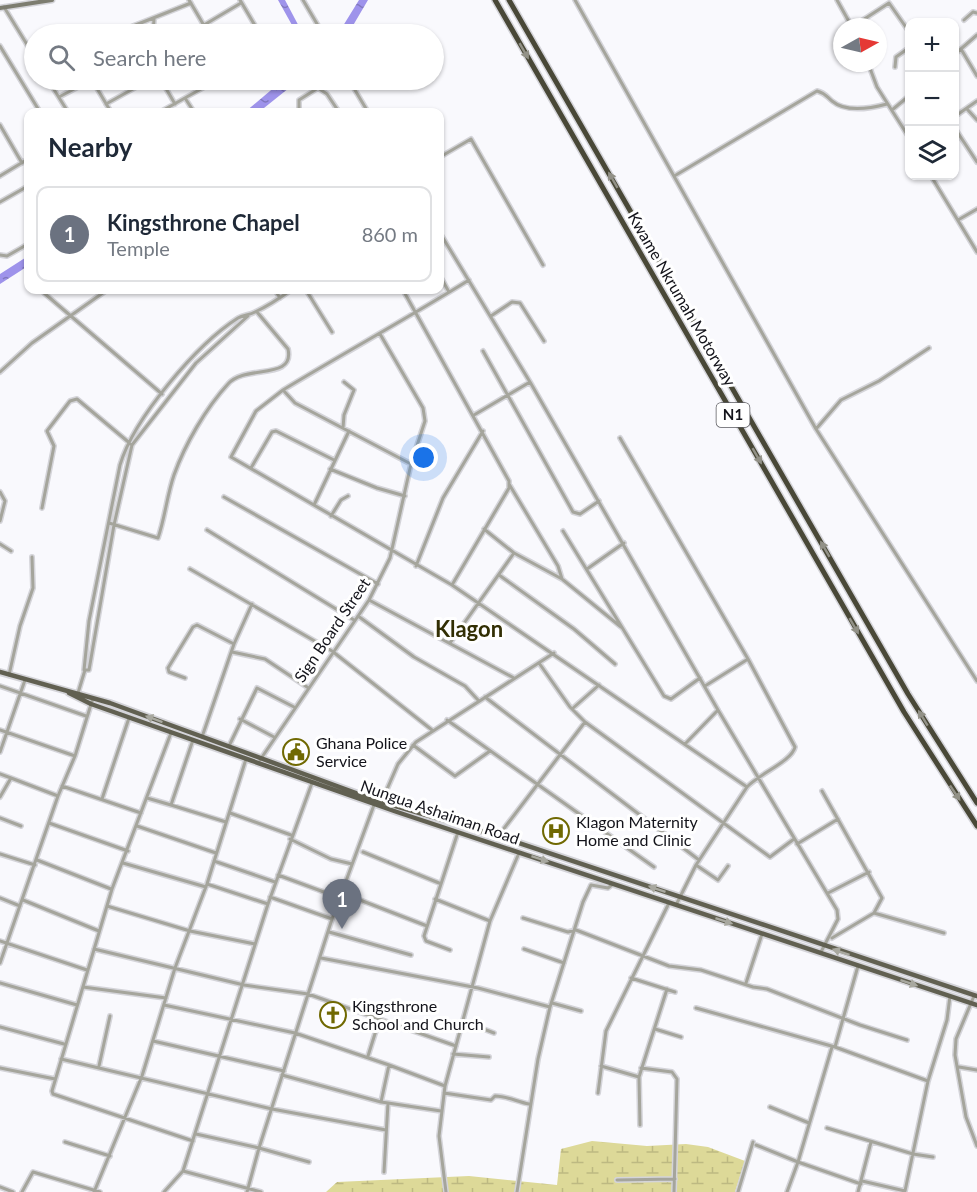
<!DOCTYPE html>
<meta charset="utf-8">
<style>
:root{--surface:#fff;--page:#f2f2f3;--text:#1f2937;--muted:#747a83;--line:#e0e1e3;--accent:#706902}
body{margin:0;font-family:Lato,sans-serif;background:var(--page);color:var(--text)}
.controls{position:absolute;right:18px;top:18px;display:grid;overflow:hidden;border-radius:12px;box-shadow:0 2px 4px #0004}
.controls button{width:54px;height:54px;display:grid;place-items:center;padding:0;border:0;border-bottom:2px solid var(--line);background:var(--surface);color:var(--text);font:30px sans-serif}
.compass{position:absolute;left:833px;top:18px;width:54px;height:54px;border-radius:50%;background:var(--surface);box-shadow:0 2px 4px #0004;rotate:82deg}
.you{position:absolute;left:424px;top:458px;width:21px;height:21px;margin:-15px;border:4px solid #fff;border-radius:50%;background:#1a73e8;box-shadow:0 0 0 9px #1a73e833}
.badge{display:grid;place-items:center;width:39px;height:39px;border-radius:50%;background:var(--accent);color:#fff;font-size:20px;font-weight:700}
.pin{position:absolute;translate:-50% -50px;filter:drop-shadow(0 2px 3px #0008)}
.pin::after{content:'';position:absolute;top:32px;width:21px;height:18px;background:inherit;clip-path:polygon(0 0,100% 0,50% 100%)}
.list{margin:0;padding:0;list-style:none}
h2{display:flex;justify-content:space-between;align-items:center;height:78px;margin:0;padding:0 24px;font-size:26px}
h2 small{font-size:20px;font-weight:400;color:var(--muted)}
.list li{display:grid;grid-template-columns:39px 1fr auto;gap:18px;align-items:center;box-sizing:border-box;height:96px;margin:0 12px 12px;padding:0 12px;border:2px solid var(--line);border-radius:12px}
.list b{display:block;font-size:22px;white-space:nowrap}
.list p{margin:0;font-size:20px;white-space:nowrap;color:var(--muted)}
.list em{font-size:20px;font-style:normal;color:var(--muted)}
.icon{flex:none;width:33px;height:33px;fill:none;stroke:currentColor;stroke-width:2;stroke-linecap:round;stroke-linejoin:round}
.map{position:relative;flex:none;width:977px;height:1192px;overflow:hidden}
.search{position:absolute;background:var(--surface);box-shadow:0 2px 4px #0004;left:24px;top:24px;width:420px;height:66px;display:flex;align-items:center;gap:15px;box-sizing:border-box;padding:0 21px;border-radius:33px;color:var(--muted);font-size:22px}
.panel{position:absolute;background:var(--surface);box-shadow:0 2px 4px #0004;left:24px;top:108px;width:420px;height:186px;border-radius:12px}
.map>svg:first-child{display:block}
.wetland{fill:url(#wetland-marsh)}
.water{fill:url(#water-ripples)}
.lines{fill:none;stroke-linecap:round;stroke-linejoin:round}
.street-casing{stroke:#d4d4d9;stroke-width:6}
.secondary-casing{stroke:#d4d4d9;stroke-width:7}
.primary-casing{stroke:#d4d4d9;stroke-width:8}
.highway-casing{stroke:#d4d4d9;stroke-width:8}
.street{stroke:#a5a59c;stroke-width:3}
.secondary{stroke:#7d7d70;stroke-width:4}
.primary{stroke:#616051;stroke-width:4.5}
.highway{stroke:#494837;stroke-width:5}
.oneway{fill:#929187}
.oneway2{fill:#a8a89f}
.labels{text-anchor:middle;stroke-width:6;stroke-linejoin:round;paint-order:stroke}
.shield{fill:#fff;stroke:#5a5a5f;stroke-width:1.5}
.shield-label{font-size:15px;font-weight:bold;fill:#13131a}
.street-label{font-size:16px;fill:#13131a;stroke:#fff}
.poi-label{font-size:16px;fill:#13131a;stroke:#fff;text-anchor:start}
.district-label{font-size:22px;font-weight:bold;fill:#322f04;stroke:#fff}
</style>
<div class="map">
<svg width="977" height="1192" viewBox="0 0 977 1192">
<defs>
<pattern id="wetland-marsh" width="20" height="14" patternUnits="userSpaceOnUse" patternTransform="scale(1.5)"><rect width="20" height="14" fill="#ddd998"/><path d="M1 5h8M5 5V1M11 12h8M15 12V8" fill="none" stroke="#bdb982"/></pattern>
<pattern id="water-ripples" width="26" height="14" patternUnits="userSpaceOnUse" patternTransform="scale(1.5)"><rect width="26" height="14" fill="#9e93eb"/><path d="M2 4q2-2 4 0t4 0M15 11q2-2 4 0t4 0" fill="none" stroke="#8077be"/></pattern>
</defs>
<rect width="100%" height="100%" fill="#f9f9fd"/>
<path class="wetland" d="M592,1141l55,5 39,-2 22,3 37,14 -10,31h-409l11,-10 132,-6 88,9 4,-36z"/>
<path class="water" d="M278,0h7l18,34h-6z
M359,0h9l-20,34h-10z
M283,80h16l-40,32h-14z
M28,256v10l-28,18v-10z"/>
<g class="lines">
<defs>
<path id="street" d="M189,0l20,34
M240,0l20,34
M303,0l20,34
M575,0l241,429 161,252
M837,0l15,27
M4,7l30,49
M964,20l9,-8 4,1
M204,25l37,-22
M852,27l37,-24 21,30
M99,34l29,-6 63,-25
M153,34l1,-15
M0,46l40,66
M961,49l16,27
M954,55l23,-20
M868,63l9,24 33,52
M895,67l1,-10 14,-10
M48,80l20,32
M92,80l19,32
M161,80l14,24
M349,80l19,32
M59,97l32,-17
M185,98l9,14
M106,104l43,-24
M967,109l10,11
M892,110l18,-15
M160,112l57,-32
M290,112h1
M299,112v-12l19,-12 9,6 12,18
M954,117l23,-16
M0,125l22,38
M954,127l23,35
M440,157l31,-18 72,126
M676,175l141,-84c8,2 9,5 15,10 14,12 40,7 55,3
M0,176l28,-17
M931,176l46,76
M0,202l28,-16
M958,220l19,-11
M440,233l90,149 188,328 119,200 1,9 -17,33
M0,255l7,1 21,-12
M440,276l9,16
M275,290l5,8
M306,290l26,42
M403,290l106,191v7l-57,97
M44,293l118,101
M248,316l-52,47 -64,82 -18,80 -25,145h-5l5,-49 31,-156c14,-47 77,-121 118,-147 5,-3 12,-3 17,-6 13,-6 25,-14 36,-22
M491,316l21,-14 8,1 24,38
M483,351l90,161 7,2 19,-13
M0,372l32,-29 75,-53
M283,390l-27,21 -25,46 221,128 295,202
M474,415l56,-33
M343,428l1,-13 10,-25 -10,-8
M816,429l25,-29 38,-19 50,-33
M620,438l128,221 47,88c-3,14 -36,27 -48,40l-51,78 -20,40
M411,464l-116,-61 -12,-13c61,-37 125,-72 186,-110
M251,468l21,-36 4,-1 58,29
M330,469l47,19 28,8
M509,484l49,82 4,13
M0,492l5,9 -5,20
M224,497l154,87
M314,505l35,-74
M42,508l12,-62 -7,-15 23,-30 7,-2 55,46
M331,516l10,-16 7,-4
M109,523l49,15c7,-20 9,-43 16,-63 11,-31 32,-67 54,-91 17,-20 67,-3 60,-35l-31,-37
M484,529l30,24 48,26 59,48
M207,530l147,90
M563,531l101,165 7,3 29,-21
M0,544l11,7
M416,566l27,-68 40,-67
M190,569l142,82 100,79
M587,569l37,-26
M499,575l75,54 41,35
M369,600l145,78
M358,616l56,41 51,29 13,14
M450,643l64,-90
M232,652l33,7 42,28
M539,663l31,44 15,15 185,135 24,-18
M9,675l11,-49 13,-38 -1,-31
M185,678l-16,-6 -1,-4 25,-41 4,-2 37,19
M0,686l86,30
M705,686l43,-27
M78,693l7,-23
M485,697l214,163
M572,709l27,-24
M240,719l34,18
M447,720l207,147
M0,730l75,26
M171,733l-59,156 -60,202 1,3 140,47
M202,737l32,-93 18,-40
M193,740l-22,65 55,17
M685,744l33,-34
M413,745l42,31 35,-25
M229,746l28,-58 37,19
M0,752l25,-72
M260,760l109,-160 21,-42 21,-94 14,-43 -2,-13 -43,-74
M0,774l11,4
M62,786l79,27
M822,791l60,107 -8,15 -42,25
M0,797l11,-19 47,18
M147,798l24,7
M102,799l27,-81
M381,803l17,-39 18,-22 138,-89
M230,813l61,22
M0,818l21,8
M49,823l79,28
M137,826l79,27
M499,835l86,-113
M290,839l41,20 21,5
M797,844l41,-25
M363,852l76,31
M0,854l35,11
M37,860l74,29
M214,861l61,21
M123,863l83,24
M696,865l22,15 10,-14
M278,875l62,23
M207,884l61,20
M342,893l85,33
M828,893l41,-21
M270,897l62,22
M0,898l20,8
M435,899l55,22
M23,900l76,31
M107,906l83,25 65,13
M874,913l70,20
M523,918l45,14 8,-2 93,36 32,4 52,17 14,2 93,36 47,15
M329,932l82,23
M0,941l87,29
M94,949l150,36 64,9 148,52
M524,949l40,14
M450,950l-24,-9 -2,-5 34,-104
M321,958l157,30 72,19
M0,963l58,-167 17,-40 18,-58
M631,978l44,14
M0,983l77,22
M746,983l16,-49
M83,987l83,11
M974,996l-18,43 -1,16 11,62 11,29
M552,1003l29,8
M164,1005l131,28 94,32 -8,37 7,1 -4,69
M696,1008l139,39 93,34 19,-61 3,-24
M463,1021l31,12
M0,1027l64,17
M655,1029l26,8
M153,1041l131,30
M835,1047l23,-81
M453,1054l36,3
M368,1056l11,-35
M61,1059l211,50 114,21
M389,1065l56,21
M99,1066l11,-50
M601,1066l38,11
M959,1067l18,3
M0,1068l55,11
M641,1068l31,4 5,7 -3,113
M282,1075l99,27
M444,1093l47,7 4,-4c13,0 22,6 34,8
M598,1093l8,-62 63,-128
M388,1103l53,8
M770,1107l39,16
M640,1125l-1,-48 28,-88
M827,1128l86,26 20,3
M196,1134l63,14 -12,44
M65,1142l45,14
M756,1145l42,17 34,-115
M309,1162l-50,-14 73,-229 42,-114
M183,1171l78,21
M617,1180l58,-1
M862,1181l43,10 23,-110
M0,1187l13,5
M22,1192l11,-20 67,20
M94,1192l48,-116 33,-108 32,-84 39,-125
M164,1192l19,-21 85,-267 44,-121
M446,1192l-7,-56 6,-50 45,-165 29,-68
M517,1192l21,-133 12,-52 33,-105 8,-17 17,3 5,-4
M738,1192l15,-50
M787,1192l11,-30 63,22
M858,1192l13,-50"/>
<path id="secondary" d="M0,8l52,-8"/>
<path id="primary" d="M0,672l110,31 265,97 123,36 479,160
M69,693l22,11 306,108 580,193"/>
<path id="highway" d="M495,0l409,712 73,114
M509,0l399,694 69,109"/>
</defs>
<use href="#street" class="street-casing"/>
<use href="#secondary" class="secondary-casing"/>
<use href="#primary" class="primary-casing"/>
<use href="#highway" class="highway-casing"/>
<use href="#street" class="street"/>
<use href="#secondary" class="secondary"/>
<use href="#primary" class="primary"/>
<use href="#highway" class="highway"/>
</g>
<defs><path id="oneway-solid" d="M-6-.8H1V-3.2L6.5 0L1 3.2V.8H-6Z" transform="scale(1.5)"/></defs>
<g class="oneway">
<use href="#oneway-solid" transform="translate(524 51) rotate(60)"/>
<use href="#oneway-solid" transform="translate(613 180) rotate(-120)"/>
<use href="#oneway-solid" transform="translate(757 456) rotate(60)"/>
<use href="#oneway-solid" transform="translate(825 549) rotate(-120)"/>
<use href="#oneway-solid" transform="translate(854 626) rotate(60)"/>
<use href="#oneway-solid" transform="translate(923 718) rotate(-121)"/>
<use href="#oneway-solid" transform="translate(955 793) rotate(56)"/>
</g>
<g class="oneway2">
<use href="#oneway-solid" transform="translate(154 719) rotate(-160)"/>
<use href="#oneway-solid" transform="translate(540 859) rotate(18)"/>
<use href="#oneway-solid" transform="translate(657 889) rotate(-161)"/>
<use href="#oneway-solid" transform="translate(724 921) rotate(18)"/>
<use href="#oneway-solid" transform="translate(841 952) rotate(-161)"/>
<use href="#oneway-solid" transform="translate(909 983) rotate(18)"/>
</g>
<defs>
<symbol id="civic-ring" viewBox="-11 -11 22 22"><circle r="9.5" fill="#fff" stroke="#706902" stroke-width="1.5"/><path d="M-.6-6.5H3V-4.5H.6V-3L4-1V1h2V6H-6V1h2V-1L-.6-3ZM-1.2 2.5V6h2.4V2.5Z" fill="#706902"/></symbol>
<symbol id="hospital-ring" viewBox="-11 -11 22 22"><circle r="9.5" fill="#fff" stroke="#706902" stroke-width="1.5"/><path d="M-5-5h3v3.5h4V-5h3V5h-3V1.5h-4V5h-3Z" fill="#706902"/></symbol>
<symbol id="church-ring" viewBox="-11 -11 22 22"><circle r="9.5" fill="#fff" stroke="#706902" stroke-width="1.5"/><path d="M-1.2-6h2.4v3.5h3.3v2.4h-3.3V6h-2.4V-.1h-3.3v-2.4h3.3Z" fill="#706902"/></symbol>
</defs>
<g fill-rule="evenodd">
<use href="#civic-ring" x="281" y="737" width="30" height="30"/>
<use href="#hospital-ring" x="541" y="816" width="30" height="30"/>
<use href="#church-ring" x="318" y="1000" width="30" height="30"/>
</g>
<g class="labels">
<rect class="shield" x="716.5" y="403" width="33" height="24" rx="4.5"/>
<g class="shield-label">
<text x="733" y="420">N1</text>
</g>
<g class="street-label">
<text transform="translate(682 299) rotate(60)" y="6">Kwame Nkrumah Motorway</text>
<text transform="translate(332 630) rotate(-56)" y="6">Sign Board Street</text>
<text transform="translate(440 812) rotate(19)" y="6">Nungua Ashaiman Road</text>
</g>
<g class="poi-label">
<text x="316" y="749">Ghana Police<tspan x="316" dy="18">Service</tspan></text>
<text x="576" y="828">Klagon Maternity<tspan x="576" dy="18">Home and Clinic</tspan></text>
<text x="352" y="1012">Kingsthrone<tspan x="352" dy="18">School and Church</tspan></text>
</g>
<g class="district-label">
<text x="469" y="637">Klagon</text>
</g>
</g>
</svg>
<div class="controls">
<button>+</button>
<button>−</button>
<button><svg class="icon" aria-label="layers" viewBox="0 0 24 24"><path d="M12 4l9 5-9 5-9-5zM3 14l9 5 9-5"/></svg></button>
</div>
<svg class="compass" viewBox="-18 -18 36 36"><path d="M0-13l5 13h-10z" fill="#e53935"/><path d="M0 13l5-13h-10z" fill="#747a83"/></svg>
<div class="you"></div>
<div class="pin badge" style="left:342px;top:929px;background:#6b7280">1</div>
<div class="search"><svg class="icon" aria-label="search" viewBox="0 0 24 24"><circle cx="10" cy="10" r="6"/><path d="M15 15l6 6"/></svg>Search here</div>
<section class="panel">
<h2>Nearby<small></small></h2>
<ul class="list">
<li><span class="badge" style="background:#6b7280">1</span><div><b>Kingsthrone Chapel</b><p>Temple</p></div><em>860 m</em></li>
</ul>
</section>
</div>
